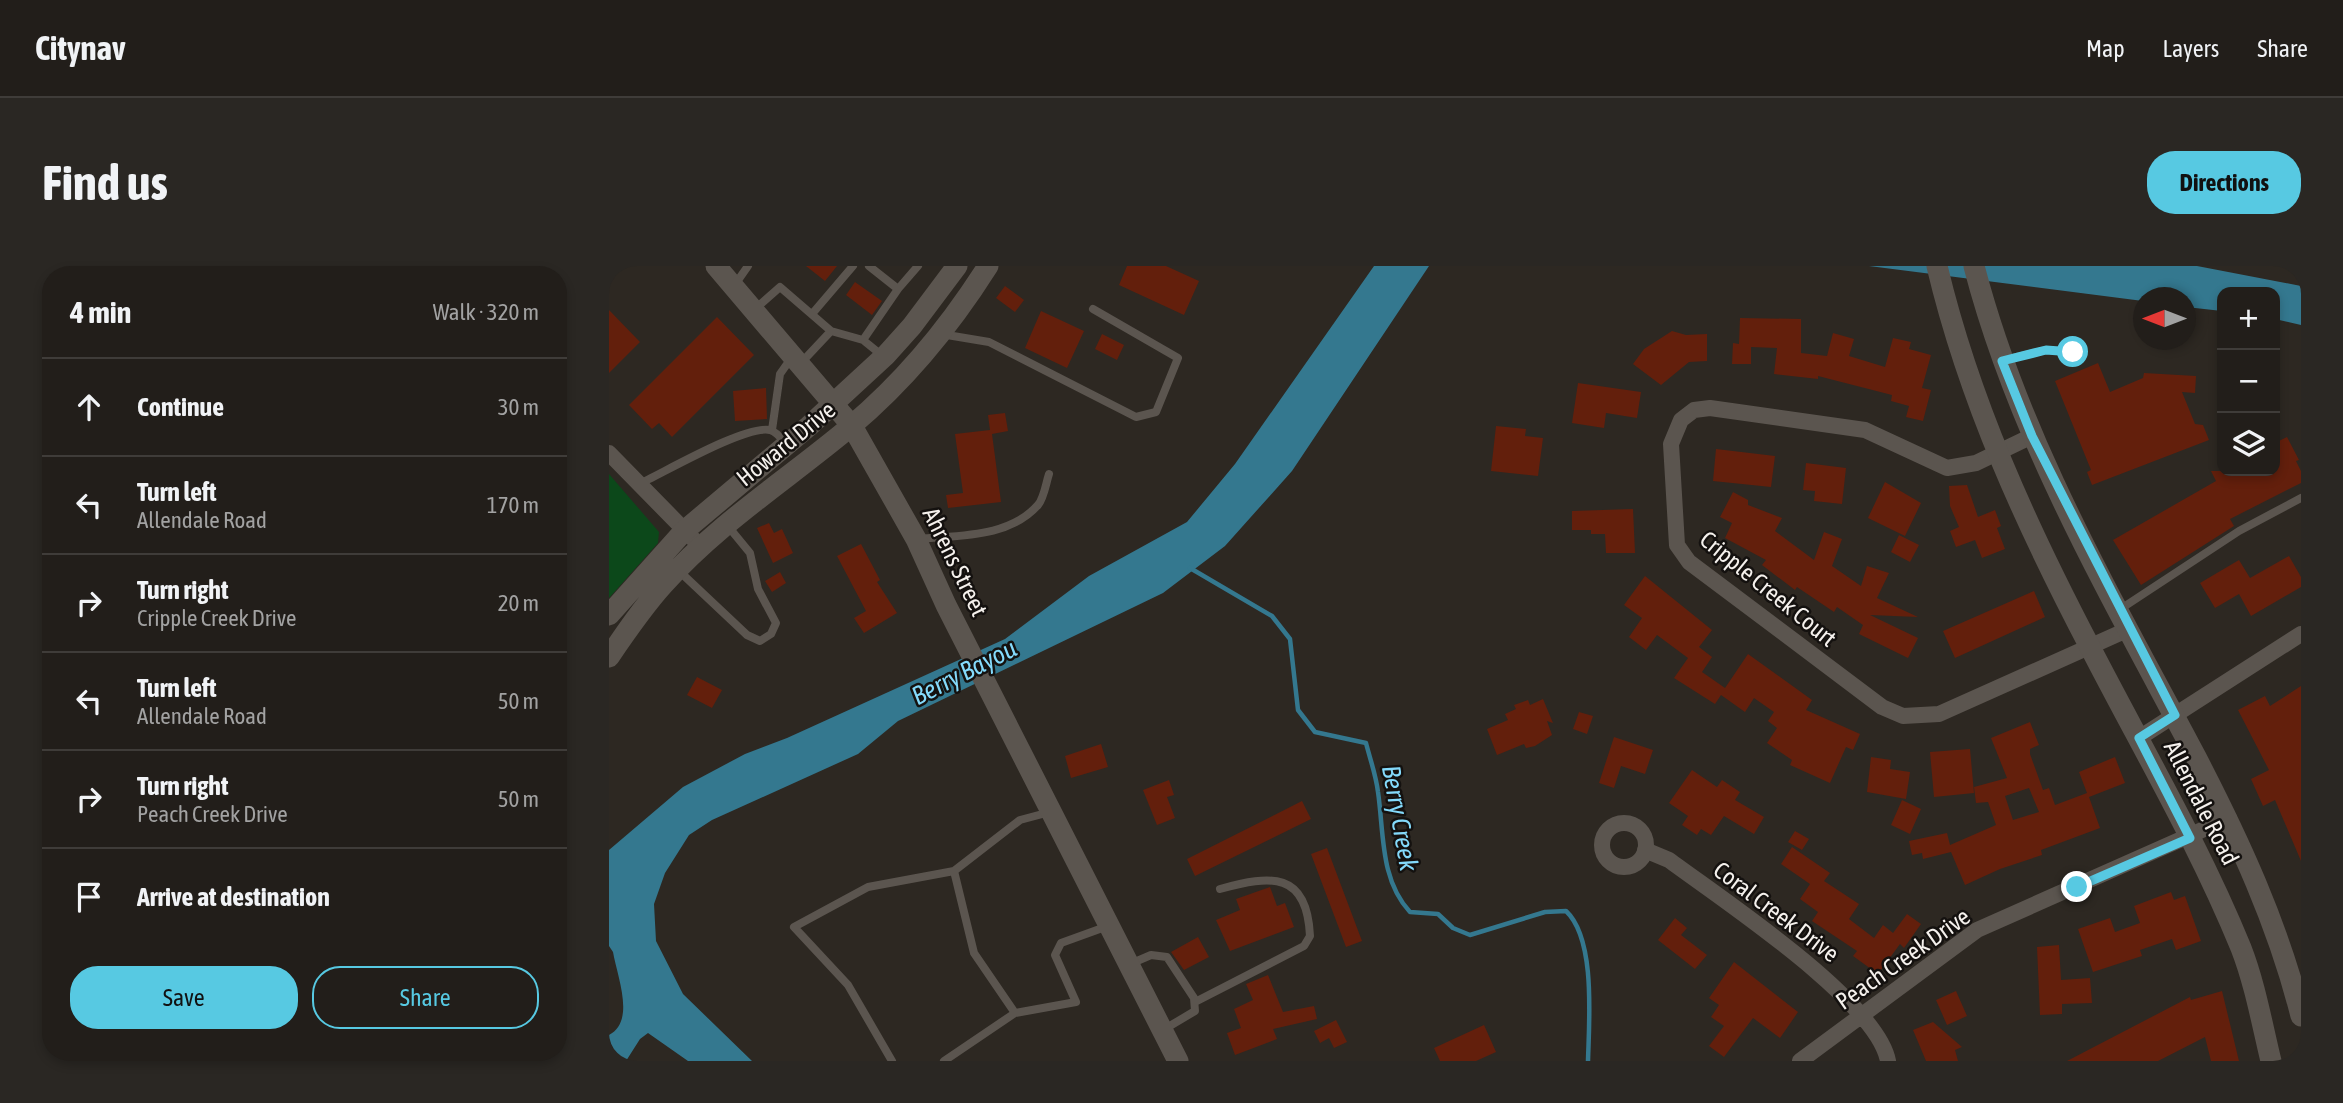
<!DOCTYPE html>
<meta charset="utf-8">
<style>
:root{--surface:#221e1a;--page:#2a2723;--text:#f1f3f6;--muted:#a2a2a2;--line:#3f3c39;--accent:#57c9e2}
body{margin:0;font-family:"Asap Condensed",sans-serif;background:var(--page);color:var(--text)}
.controls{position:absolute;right:21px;top:21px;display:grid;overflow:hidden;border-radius:14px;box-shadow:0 4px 10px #0003}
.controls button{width:63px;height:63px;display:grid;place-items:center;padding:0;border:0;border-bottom:2px solid var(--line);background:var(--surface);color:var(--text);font:35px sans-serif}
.compass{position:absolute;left:1524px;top:21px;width:63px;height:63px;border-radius:50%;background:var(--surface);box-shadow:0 4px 10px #0003;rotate:270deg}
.stop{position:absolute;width:21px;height:21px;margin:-16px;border:5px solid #57c9e2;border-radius:50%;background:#fff}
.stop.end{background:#57c9e2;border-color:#fff;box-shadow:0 2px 7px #0008}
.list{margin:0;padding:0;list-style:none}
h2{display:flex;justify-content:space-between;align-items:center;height:91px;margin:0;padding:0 28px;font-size:30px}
h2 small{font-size:23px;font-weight:400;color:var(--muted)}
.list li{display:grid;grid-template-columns:46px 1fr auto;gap:21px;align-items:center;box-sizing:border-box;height:98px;padding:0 28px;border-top:2px solid var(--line)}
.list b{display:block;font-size:26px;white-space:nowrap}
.list p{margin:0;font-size:23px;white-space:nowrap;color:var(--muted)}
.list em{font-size:23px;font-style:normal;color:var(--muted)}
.actions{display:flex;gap:14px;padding:21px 28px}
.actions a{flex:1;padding:16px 0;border:2px solid var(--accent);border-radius:28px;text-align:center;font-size:24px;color:var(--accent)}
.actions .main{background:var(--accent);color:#111}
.icon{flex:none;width:38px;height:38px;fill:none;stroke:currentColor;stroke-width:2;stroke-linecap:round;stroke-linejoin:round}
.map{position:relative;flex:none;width:1692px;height:795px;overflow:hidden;border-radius:28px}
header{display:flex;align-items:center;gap:42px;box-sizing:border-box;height:98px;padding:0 35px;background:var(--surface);border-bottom:2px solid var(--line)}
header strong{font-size:33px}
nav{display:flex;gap:38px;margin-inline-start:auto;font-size:24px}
.intro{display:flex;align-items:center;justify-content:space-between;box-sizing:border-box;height:168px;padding:0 42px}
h1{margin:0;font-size:49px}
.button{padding:18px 32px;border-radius:28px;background:var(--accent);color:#111;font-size:24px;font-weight:700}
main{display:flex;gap:42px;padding:0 42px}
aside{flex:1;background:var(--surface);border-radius:28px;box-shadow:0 4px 10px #0003}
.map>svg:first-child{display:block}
.grass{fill:#0c481a}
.water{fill:#34788f}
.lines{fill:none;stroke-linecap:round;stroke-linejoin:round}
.stream{stroke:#34788f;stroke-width:4.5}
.building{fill:#631f0c;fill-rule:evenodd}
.lane{stroke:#5b554f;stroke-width:8}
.street{stroke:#5b554f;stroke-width:16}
.secondary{stroke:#5b554f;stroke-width:21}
.route{stroke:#57c9e2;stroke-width:9}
.labels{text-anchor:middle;stroke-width:5;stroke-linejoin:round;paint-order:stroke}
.street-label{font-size:24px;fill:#f5f1ed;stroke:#14110f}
.water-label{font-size:26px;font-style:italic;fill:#84dafb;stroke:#14110f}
</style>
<header>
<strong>Citynav</strong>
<nav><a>Map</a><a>Layers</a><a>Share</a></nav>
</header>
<div class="intro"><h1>Find us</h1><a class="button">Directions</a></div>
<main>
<aside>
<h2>4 min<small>Walk · 320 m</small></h2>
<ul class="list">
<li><svg class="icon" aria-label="ahead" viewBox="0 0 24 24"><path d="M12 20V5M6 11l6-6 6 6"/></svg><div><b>Continue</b></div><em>30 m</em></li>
<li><svg class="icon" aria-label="left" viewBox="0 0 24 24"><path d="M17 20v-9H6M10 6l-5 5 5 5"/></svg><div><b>Turn left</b><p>Allendale Road</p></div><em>170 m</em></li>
<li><svg class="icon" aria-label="right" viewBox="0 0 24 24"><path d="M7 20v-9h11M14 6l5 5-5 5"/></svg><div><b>Turn right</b><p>Cripple Creek Drive</p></div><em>20 m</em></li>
<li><svg class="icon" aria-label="left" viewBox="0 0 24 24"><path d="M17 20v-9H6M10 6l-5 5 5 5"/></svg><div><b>Turn left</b><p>Allendale Road</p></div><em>50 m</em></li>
<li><svg class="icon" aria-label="right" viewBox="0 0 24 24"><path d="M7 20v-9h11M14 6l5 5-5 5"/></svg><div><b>Turn right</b><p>Peach Creek Drive</p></div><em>50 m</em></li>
<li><svg class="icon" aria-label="arrive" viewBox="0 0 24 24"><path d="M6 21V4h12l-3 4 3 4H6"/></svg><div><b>Arrive at destination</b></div></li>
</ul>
<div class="actions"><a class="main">Save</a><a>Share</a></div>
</aside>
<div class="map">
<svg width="1692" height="795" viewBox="0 0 1692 795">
<rect width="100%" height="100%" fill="#2d2822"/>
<path class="grass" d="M0,208l50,58 -1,11 -49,55z"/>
<path class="water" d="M765,0h55l-137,205 -67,75 -62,47 -265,128 -40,33 -146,66 -23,15 -24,38 -11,31 2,37 27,53 69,67h-64l-40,-28 -8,6 -14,22h-17v-26c27,-14 8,-59 4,-83l-4,-6v-96l74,-63 62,-33 42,-16 218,-99 84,-63 98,-54 48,-58z
M1260,0h328l104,20v39l-26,-6v-27h-53v19l-36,-4 -1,-9h-42v3z"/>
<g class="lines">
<path class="stream" d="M581,302l82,48 18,23 8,71 17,22 51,11c4,16 10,32 12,49 6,41 2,88 32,120l28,2 15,14 17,7 75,-23 21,-1c30,28 23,110 22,150"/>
</g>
<path class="building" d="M197,0h31l-12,15z
M518,0h39l33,15 -15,34 -65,-30z
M246,16l27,19 -10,14 -26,-20z
M396,20l19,14 -9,12 -19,-14z
M0,44l31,32 -31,31z
M432,45l43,20 -17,37 -42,-20z
M108,51l37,38 -82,82 -13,-14 -7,6 -23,-24z
M1131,52l61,1v34l26,3 6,-23 21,6 -5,17 36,11 8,-29 18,4 -2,7 22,6 -9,33 9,2 -8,31 -17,-4 3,-11 -18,-5 1,-6 -74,-19v3l-44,-5 3,-26 -26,-1v17h-19l1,-21 6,1z
M1063,65l14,4 21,-1v27l-18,1 -28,23 -28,-21 11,-15z
M493,68l22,11 -7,15 -22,-11z
M1489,97l12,29 33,-14 1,-5 52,3 -1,17 -13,-1 13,32 8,1 6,15 -117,45 -5,-13 4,-2 -36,-89z
M969,117l63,9 -4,26 -31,-5 -2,15 -32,-5z
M157,122l1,31 -32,2 -2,-30z
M396,147l3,18 -16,3 9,68 -53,6 -2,-13 17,-2 -8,-59 35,-4 -2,-15z
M887,160l30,3 -1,7 18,2 -5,38 -47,-5z
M1678,171l12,23 -3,1 5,10v12l-71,36 4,7 -93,59 -28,-45 103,-59 -5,-10h64v-28z
M1107,183l59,7 -4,31 -58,-6z
M1197,197l40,5 -4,36 -28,-3 1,-10 -12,-1z
M1276,216l36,21 -16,33 -37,-18z
M1358,219l11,32 17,-7 6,16 -4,2 8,21 -23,9 -7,-18 -19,7 -6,-16 9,-4 -9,-21 -1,-20z
M1124,226l15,8v5l34,13 -7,13 39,29 10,-28 18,7 -10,27 29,20 6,-20 22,7 -12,25 41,19 -48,-2 48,23 -10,20 -49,-24 4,-9 -26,-18 -3,5 -37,-25 -2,3 -33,-25 4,-5 -41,-22 7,-15 -12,-6z
M1024,243l2,44h-29l-1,-19h-14v-4h-19v-19z
M160,257l5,10 8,-4 11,24 -20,10 -16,-35z
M1290,269l20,10 -9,17 -19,-10z
M252,278l19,36 -3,2 20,31 -33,20 -10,-15 12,-7 -29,-55z
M1680,290l12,21v10l-50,29 -12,-22 -24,14 -15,-25 39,-23 11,18z
M171,306l6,11 -14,9 -7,-11z
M1036,310l67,54 -13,17 13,10 -10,15 23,16 23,-34 64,46 -6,10 54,24 -7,16 -7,-3 -16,36 -40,-18 2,-5 -25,-17 10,-15 -9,-7 6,-9 -20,-14 -9,14 -24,-17 -6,9 -41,-26 14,-20 -31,-23 -11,15 -17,-13 13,-19 -18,-13z
M1425,325l11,26 -90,41 -12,-27z
M88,411l25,13 -10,18 -25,-13z
M1692,420v175l-26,-61 -12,6 -12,-27 18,-9 -31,-60 27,-14 5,10z
M934,433l10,24 -6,-2 5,14 -17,11 -9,2 -2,-4 -27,11 -10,-26 21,-9 -3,-6 11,-5 -2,-4 14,-5 2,5z
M970,446l14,4 -6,18 -14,-5z
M1421,456l9,23 -9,4v5l13,36 6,-2 6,17 32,-12 -8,-21 36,-15 10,26 -36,14 11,31 -59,22 1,5 -42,14 -35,16 -14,-33 -28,7 -1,-6 -10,2 -3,-14 38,-8 3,12 46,-20 -8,-23 -12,1 -2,-16 33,-9 -16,-40zM1420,522l10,24 -26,8 -8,-24z
M1005,471l39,13 -8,24 -24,-8 -7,22 -15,-5z
M492,478l7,23 -37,11 -6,-22z
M1361,483l4,44 -40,4 -4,-45z
M1262,491l20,3 -1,9 20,3 -4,27 -39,-7z
M1083,504l25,17 5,-7 18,12 -5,8 29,17 -10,17 -30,-18 -13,19 -10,-6 -4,6 -15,-10 6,-9 -19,-13z
M560,514l5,15 -7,2 8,21 -18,7 -14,-35z
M1293,534l19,9 -11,25 -19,-9z
M693,535l9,18 -116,57 -8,-17z
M1186,565l14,8 -7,11 -14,-8z
M1183,581l38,26 -6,8 35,23 -10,15 25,19 9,-13 10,8 14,-19 14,10 -17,24 -4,-4 -22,30 -25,-18 4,-5 -45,-30 6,-9 -18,-13 10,-15 -29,-20z
M718,582l35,93 -16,6 -35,-93z
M661,621l7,19 8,-3 9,24 -64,24 -14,-31 24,-10 -4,-11z
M1562,626l3,8 11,-4 16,45 -25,9 -4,-11 -32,11 2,6 -49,16 -15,-43 32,-11 5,14 25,-9 -6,-17z
M1066,652l12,10 -6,7 26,20 -12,14 -37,-29z
M589,671l11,20 -25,13 -13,-18z
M1450,679l2,35 29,-2 2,25 -30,1v10l-22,1 -3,-68z
M1125,696l64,50 -18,26 -27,-20 -29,39 -15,-11 15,-20 -13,-9 8,-12 -10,-7z
M659,709l15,37 31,-6 3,13 -44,10 4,10 -42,16 -8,-22 14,-5 -7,-19 19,-9 -7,-16z
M1347,725l11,25 -20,9 -11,-25z
M1613,725l17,70h-28l-6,-24 -47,24h-91l123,-64 1,3z
M727,754l11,22 -13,6 -5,-10 -9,5 -6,-12z
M1324,756l29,25 -7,3 3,11h-32l-13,-31z
M875,759l12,27 -20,9h-36l-6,-13z"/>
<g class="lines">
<path class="lane" d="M260,0l29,23 20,-23
M125,20l14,-20
M145,44l26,-23 51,44 32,9 21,17
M203,48l41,-48
M332,68l48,8 147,75 20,-5 22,-54 -85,-49
M254,74l35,-51
M1395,94l42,-10 27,2
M191,98l31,-33
M163,164l8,-56 12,-17
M30,218c26,-12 106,-59 131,-54 7,2 12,9 16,14
M310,273c39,-4 90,-1 119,-34 6,-7 8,-22 11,-31
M69,304l69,65 13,6 11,-7 5,-11 -18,-34 -8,-36 -23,-28
M1510,344l120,-79 62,-33
M345,605l20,82 41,60 61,-11 -21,-47 6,-12 47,-17
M521,698l21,-9 16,2 27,41 1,13 -32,19
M586,736l109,-56 6,-10c-3,-65 -39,-61 -90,-47
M283,795l-44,-76 -54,-58 74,-40 86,-16 66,-51 30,-8
M335,795l71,-48"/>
<path class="street" d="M1423,170l-56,27 -29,5 -82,-38 -155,-22 -16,2 -13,10 -10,24 6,101 12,17 193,145 21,9 36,-2 190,-85
M0,187l92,94
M1530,472l162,-104
M993 579a22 22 0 1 1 44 0a22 22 0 1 1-44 0Z
M1036,584l24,10c51,38 208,141 219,201
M1191,795l177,-131 252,-112"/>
<path class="secondary" d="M107,0l136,160 64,113 30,66 232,456
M1328,0c32,135 90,261 154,383 51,99 108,196 150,299 14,36 21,76 30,113
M1365,0c45,174 138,332 222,491 43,83 82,167 105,259
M0,349l75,-84 125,-105 77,-71 26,-29 45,-60
M0,391c17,-25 34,-50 54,-72 54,-61 125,-106 187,-158 55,-46 100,-101 138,-161"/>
</g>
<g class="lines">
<path class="route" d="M1464,86l-27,-2 -44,11 30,75 143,279 -36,23 51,100 -113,49"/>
</g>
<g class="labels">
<g class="street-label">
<text transform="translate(177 178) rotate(-39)" y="8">Howard Drive</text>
<text transform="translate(346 296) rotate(64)" y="8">Ahrens Street</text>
<text transform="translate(1159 323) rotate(39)" y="8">Cripple Creek Court</text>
<text transform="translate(1592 537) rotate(63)" y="8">Allendale Road</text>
<text transform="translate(1167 646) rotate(37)" y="8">Coral Creek Drive</text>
<text transform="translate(1294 693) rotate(-35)" y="8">Peach Creek Drive</text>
</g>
<g class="water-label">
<text transform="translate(355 406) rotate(-27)" y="9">Berry Bayou</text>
<text transform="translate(791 552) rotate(80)" y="9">Berry Creek</text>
</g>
</g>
</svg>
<div class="controls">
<button>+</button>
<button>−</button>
<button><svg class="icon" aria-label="layers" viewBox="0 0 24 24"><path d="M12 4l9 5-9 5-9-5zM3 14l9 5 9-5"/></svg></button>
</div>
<svg class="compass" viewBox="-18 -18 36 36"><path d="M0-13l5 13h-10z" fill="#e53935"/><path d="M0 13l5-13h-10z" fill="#a2a2a2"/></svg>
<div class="stop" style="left:1464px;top:86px"></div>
<div class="stop end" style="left:1468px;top:621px"></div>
</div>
</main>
